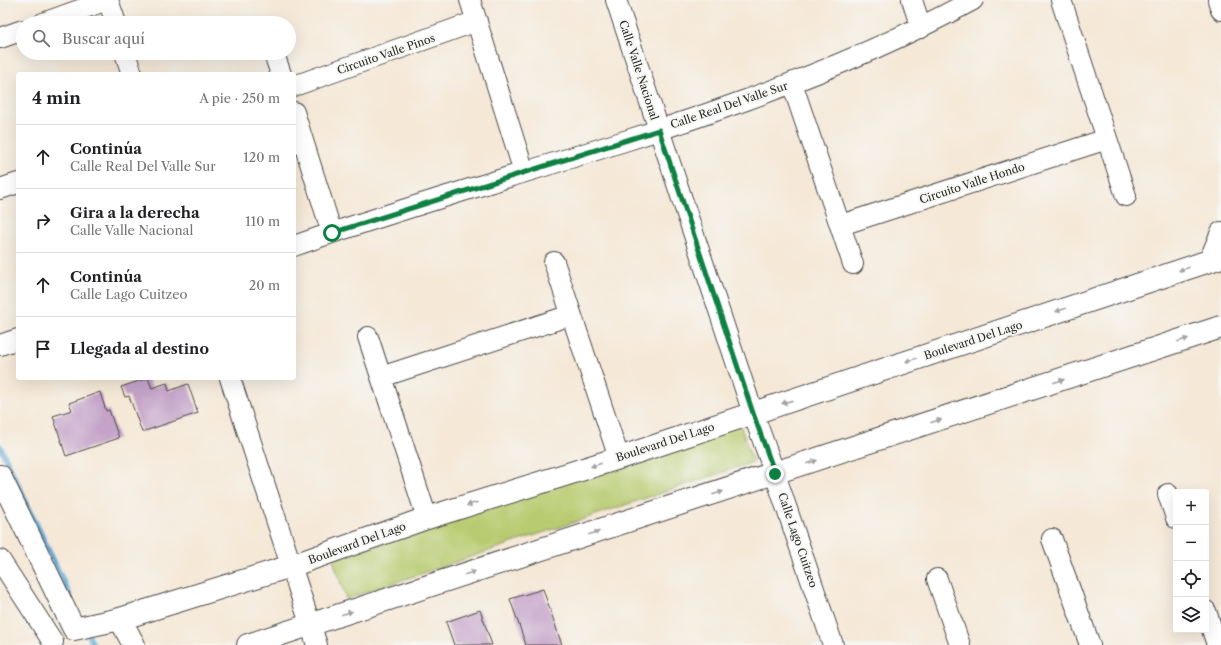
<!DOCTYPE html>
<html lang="es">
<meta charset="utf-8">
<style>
:root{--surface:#fff;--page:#f6f6f6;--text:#202124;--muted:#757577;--line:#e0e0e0}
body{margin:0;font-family:"Libre Caslon Text",serif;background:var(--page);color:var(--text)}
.controls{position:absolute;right:12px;bottom:12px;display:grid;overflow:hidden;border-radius:4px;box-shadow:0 4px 16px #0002}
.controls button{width:36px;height:36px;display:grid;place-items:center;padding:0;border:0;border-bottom:1px solid var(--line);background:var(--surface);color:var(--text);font:20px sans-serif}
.stop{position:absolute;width:12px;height:12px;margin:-9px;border:3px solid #0b8043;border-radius:50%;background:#fff}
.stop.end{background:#0b8043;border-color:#fff;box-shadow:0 1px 4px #0008}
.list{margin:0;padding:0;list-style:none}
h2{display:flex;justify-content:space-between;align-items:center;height:52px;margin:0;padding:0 16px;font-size:17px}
h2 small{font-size:13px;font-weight:400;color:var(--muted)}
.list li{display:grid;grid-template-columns:26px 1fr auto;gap:12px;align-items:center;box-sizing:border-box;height:64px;padding:0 16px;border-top:1px solid var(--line)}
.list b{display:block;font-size:15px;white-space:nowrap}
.list p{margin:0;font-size:13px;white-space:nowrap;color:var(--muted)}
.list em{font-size:13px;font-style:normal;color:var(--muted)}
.icon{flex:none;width:22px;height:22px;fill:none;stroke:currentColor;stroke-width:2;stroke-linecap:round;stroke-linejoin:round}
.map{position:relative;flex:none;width:1221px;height:645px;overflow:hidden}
.search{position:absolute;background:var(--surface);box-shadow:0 4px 16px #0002;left:16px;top:16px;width:280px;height:44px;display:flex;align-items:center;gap:10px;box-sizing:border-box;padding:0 14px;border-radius:22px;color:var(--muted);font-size:15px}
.panel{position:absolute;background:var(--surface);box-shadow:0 4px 16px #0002;left:16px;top:72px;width:280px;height:308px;border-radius:4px}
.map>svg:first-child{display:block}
.green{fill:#b8cb6f;stroke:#727b4d}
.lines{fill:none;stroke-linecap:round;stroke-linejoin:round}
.stream{stroke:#5ea7d5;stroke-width:5.5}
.building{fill:#c5a3c9}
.minor-casing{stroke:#494745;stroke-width:22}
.tertiary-casing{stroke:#494745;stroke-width:24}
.minor{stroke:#fff;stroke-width:20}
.tertiary{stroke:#fff;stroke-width:22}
.oneway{fill:#a0a0a0}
.route{stroke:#0b8043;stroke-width:5}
.labels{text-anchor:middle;stroke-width:4;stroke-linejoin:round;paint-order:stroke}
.street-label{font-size:11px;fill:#2b2b2b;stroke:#f6f6f2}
</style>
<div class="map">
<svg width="1221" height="645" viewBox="0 0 1221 645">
<rect width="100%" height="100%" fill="#f6f6f2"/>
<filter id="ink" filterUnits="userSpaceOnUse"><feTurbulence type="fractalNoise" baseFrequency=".025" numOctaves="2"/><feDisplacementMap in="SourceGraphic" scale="8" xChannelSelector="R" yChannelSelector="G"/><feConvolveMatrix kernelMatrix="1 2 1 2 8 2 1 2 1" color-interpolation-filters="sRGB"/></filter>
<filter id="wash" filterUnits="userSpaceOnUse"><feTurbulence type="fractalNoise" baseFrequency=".012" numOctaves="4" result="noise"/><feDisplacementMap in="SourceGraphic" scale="16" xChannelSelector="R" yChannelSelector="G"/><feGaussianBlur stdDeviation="0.9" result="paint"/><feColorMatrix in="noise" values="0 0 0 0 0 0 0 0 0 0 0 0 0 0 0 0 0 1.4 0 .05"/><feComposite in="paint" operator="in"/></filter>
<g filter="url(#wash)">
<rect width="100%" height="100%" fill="#f5e8d7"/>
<path class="green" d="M740,424l13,38 -407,137 -13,-39z"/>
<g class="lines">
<path class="stream" d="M0,446l70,150
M87,631l6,14"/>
</g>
<g id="blocks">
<path class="building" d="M148,378l4,10 15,-5 2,8 19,-7 10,29 -56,19 -13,-36 -4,1 -4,-10z
M100,392l6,19 3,-1 10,28 -53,18 -13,-40 19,-6 -3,-7z
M543,589l19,56h-36l-16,-46z
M480,610l12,35h-38l-8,-23z"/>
</g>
</g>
<g filter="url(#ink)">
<use href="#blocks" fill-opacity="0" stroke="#494745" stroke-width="1"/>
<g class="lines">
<defs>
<path id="minor" d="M108,0l8,23
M470,0l54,172
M616,0l137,413 22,61 58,171
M912,0l9,28
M1061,0l65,196
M1218,0l3,10
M43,23l64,-23
M0,38l23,-8
M125,53l7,21
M274,54l7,20
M792,83l61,181
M294,86l183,-65
M294,112l38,121
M0,189l18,-6
M841,225l266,-86
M294,246c227,-80 466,-130 679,-246
M1209,261l12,-29
M554,262l65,196
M368,337l59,181
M0,345l18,-6
M381,377l190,-62
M230,378l87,267
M1168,494l8,24
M1052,539l38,106
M0,560l53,82
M937,579l23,66
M1206,611l11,34"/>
<path id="tertiary" d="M0,476l74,153 46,-10 171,-53 136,-48 192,-60 602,-201
M120,619l14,26
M248,645l973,-318"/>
</defs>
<use href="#minor" class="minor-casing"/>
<use href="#tertiary" class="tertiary-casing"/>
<use href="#minor" class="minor"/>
<use href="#tertiary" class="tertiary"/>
</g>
<defs><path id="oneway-solid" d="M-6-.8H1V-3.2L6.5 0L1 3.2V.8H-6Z"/></defs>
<g class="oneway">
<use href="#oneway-solid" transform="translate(1184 269) rotate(162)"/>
<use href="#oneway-solid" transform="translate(1061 310) rotate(162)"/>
<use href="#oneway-solid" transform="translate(1183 340) rotate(-18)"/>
<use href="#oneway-solid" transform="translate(911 360) rotate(162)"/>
<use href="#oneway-solid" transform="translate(1059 381) rotate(-18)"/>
<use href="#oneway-solid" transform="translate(787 402) rotate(162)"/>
<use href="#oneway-solid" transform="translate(936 421) rotate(-18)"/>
<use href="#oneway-solid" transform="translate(812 462) rotate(-18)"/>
<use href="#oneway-solid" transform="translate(596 465) rotate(163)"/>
<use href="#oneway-solid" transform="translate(718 493) rotate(-18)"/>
<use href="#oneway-solid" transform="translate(472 504) rotate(163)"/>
<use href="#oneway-solid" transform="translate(594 533) rotate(-18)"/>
<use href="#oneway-solid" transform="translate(470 573) rotate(-18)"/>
<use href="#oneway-solid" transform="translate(347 613) rotate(-18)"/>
</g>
</g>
<g class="lines" filter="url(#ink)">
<path class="route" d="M332,233l327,-103 94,283 22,61"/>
</g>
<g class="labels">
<g class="street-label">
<text transform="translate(386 54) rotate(-19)" y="4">Circuito Valle Pinos</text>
<text transform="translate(639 70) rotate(72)" y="4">Calle Valle Nacional</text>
<text transform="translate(729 105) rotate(-19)" y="4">Calle Real Del Valle Sur</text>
<text transform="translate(972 183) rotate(-18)" y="4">Circuito Valle Hondo</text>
<text transform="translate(973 340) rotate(-18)" y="4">Boulevard Del Lago</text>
<text transform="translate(665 442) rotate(-18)" y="4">Boulevard Del Lago</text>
<text transform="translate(798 540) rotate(71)" y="4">Calle Lago Cuitzeo</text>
<text transform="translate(357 543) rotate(-20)" y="4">Boulevard Del Lago</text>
</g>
</g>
</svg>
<div class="controls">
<button>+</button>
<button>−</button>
<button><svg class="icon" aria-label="locate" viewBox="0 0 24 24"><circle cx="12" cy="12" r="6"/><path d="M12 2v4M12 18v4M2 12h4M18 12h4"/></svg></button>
<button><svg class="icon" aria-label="layers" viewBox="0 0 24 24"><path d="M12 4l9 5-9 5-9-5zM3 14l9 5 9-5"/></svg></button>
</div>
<div class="stop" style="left:332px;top:233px"></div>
<div class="stop end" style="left:775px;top:474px"></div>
<div class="search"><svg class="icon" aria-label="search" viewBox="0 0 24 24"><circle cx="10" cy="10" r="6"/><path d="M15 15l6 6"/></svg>Buscar aquí</div>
<section class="panel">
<h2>4 min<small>A pie · 250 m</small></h2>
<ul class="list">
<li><svg class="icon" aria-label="ahead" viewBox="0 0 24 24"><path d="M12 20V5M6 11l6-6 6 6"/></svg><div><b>Continúa</b><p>Calle Real Del Valle Sur</p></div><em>120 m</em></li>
<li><svg class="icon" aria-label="right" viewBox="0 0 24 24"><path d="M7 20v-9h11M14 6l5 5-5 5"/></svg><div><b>Gira a la derecha</b><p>Calle Valle Nacional</p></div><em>110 m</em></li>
<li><svg class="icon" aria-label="ahead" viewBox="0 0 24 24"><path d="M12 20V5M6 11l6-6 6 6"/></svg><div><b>Continúa</b><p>Calle Lago Cuitzeo</p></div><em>20 m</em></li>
<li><svg class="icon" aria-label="arrive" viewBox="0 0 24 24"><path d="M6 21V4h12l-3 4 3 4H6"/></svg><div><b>Llegada al destino</b></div></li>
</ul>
</section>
</div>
